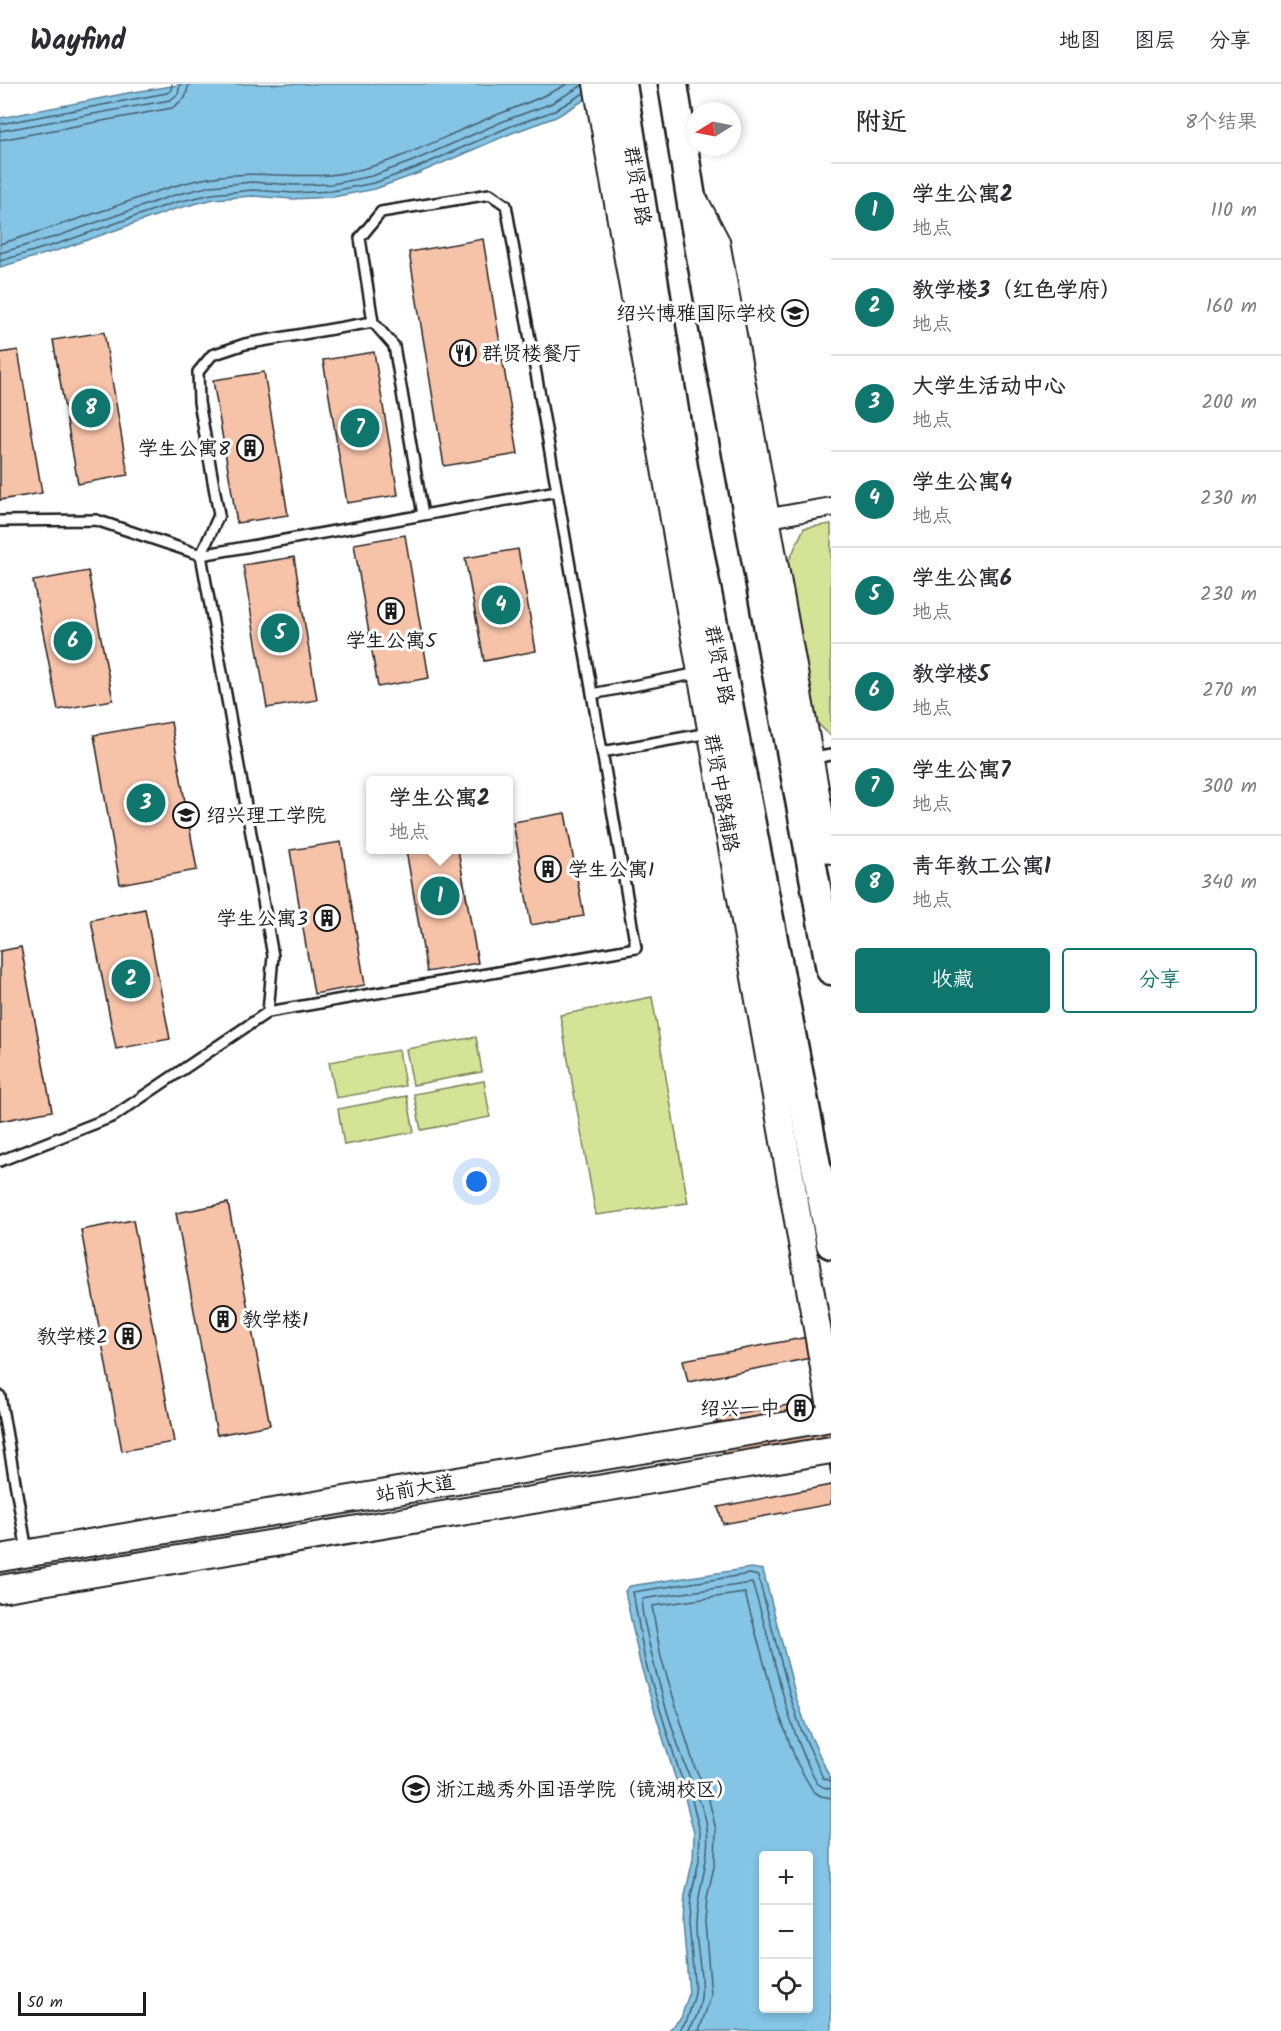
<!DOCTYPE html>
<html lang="zh">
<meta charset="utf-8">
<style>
:root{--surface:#fff;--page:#f2f2f3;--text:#2b2b33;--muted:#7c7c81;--line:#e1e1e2;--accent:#0f766e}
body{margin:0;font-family:Kalam,"LXGW WenKai TC",sans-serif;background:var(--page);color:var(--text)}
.controls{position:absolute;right:18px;bottom:18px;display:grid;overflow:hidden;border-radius:6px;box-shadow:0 3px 9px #0003}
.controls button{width:54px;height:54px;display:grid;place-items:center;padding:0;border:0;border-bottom:2px solid var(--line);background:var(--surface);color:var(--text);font:30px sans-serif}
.compass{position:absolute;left:687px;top:18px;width:54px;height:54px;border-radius:50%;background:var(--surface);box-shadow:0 3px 9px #0003;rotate:260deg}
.scale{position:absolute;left:18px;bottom:15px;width:128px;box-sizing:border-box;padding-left:6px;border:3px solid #1c1c1c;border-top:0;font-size:16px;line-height:21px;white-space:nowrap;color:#1c1c1c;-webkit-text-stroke:4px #fff;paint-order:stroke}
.you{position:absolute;left:477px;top:1098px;width:21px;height:21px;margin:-15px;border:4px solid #fff;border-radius:50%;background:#1a73e8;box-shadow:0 0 0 9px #1a73e833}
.badge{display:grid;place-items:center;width:39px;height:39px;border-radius:50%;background:var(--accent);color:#fff;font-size:20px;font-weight:700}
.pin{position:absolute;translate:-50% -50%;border:3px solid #fff;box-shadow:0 2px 6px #0006}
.popup{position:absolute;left:366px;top:692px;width:147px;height:78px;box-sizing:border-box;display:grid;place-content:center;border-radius:6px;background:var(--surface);filter:drop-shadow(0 2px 4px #0005);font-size:20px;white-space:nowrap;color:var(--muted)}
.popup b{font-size:22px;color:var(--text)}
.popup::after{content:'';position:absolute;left:50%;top:100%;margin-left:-12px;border:12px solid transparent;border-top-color:var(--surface)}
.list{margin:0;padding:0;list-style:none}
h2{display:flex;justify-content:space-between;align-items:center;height:78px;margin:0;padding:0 24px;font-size:26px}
h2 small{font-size:20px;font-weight:400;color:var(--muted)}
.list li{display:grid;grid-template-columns:39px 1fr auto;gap:18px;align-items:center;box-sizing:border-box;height:96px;padding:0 24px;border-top:2px solid var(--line)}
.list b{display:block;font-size:22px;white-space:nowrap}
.list p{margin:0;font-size:20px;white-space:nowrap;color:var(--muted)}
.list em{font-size:20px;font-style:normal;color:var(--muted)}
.actions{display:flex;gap:12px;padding:18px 24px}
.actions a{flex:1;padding:14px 0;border:2px solid var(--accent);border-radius:6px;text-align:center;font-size:21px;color:var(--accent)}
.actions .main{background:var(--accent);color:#fff}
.icon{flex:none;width:33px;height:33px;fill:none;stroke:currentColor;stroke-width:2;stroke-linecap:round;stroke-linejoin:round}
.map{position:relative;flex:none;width:831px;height:1947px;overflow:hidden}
header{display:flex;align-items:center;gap:36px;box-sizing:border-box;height:84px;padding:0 30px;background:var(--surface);border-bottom:2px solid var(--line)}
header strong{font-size:28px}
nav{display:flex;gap:33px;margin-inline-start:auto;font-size:21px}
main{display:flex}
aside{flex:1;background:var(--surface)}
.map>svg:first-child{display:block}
.green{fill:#d4e497;stroke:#78805a;stroke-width:1.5}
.water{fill:#84c4e5;stroke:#5a8195;stroke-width:1.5;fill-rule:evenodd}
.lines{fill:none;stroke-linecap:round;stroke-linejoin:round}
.shore{stroke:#465f6c;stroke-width:1.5}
.building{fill:#f6c2a8;stroke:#1c1c1c;stroke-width:1.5}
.service-casing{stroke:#1c1c1c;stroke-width:14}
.minor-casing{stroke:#1c1c1c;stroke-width:22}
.secondary-casing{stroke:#1c1c1c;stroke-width:30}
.primary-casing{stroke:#1c1c1c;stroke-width:33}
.service{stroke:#fff;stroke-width:9}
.minor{stroke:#fff;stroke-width:18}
.secondary{stroke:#fff;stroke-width:26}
.primary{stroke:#fff;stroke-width:28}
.labels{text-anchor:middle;stroke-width:6;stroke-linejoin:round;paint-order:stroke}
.street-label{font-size:20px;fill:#1c1c1c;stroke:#fff}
.poi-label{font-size:20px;fill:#1c1c1c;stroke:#fff;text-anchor:end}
</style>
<header>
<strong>Wayfind</strong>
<nav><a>地图</a><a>图层</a><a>分享</a></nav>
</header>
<main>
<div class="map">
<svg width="831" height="1947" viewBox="0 0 831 1947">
<rect width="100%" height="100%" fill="#fff"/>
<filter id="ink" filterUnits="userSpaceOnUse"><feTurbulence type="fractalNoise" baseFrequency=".0167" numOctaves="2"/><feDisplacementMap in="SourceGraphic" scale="12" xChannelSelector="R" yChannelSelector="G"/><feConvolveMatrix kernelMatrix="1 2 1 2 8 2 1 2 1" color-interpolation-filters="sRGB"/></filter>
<g filter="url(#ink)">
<path class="green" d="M831,440v212l-15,-14 -28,-159 16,-35z
M652,913l36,206 -92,12 -36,-200z
M476,953l6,35 -69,13 -7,-36z
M399,966l6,36 -69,12 -7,-36z
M484,997l6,36 -69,13 -7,-36z
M407,1012l7,36 -70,13 -6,-36z"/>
<path class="water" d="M185,0h426l-55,33 -44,16 -93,40 -44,16 -42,8 -41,2 -39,-3 -39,3 -39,10 -113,40 -62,18v-149l128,-25z
M751,1484l12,2 33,127 10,29 25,54v251h-163l13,-13 8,-24 -6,-73 2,-26 8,-36 1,-26 -9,-35 -10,-21 -35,-114 -15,-72 5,-5zM764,1772h44v152h-44z"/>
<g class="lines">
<path class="shore" d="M0,40l167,-31 4,-3 1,-6
M0,47l170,-31 8,-6 2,-10
M0,56l172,-32 13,-10 4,-14
M0,160c36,-11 72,-23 108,-35 33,-12 66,-25 100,-31 41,-8 81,0 122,-3 53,-5 101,-33 150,-53 29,-13 60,-22 87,-38
M0,169l58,-17 113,-40 40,-10 41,-4 41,3 39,-1 40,-8 41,-15 93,-41 44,-16 33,-19
M0,177l60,-18 113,-40 39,-9 41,-4 40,3 39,-2 42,-8 42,-15 93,-41 45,-16 30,-18
M679,1947l8,-11 8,-26 -6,-72 2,-26 8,-36 1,-28 -9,-36 -11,-22 -35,-113 -12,-69 117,-18 8,2 33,123 10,30 22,49 8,3
M688,1947c24,-31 9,-67 8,-102 -1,-36 17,-71 10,-108 -4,-18 -13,-34 -19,-51 -15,-40 -30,-90 -39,-131 -2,-13 -8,-28 -6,-40l110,-16c23,67 30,135 65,200l6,4 8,2
M699,1947l12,-35 -6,-74 2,-24 8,-36 1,-32 -9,-39 -12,-23 -34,-111 -9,-51 93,-13 30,110 22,60 16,28 8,5 10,2"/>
</g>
<path class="building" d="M483,155l35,215 -74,12 -35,-214z
M104,248l24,143 -50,9 -25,-144z
M18,266l24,143 -42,7v-147z
M374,268l24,143 -51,8 -24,-143z
M264,288l24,143 -51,8 -24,-143z
M405,451l24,143 -51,9 -24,-143z
M518,465l18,102 -52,10 -19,-103z
M294,473l23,143 -50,8 -24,-143z
M88,487l25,129 -55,10 -25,-129z
M171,638l26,148 -77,14 -26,-149z
M565,729l19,103 -53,9 -18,-103z
M341,758l24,143 -51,9 -24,-144z
M406,766h52l20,113 -51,9z
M145,825l25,130 -54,10 -25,-129z
M21,863l31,164 -52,10v-170z
M228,1119l42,222 -53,10 -41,-222z
M133,1136l41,222 -52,9 -41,-221z
M830,1249l1,143 -4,-30 -101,22 -10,-50 106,-19 -6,-42 -128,25 -5,-22z
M831,1401v19l-108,20 -5,-17z"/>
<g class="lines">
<defs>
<path id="service" d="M373,238l-13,-84 21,-26 109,-18 16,11 51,286
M0,437l96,-1 105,35 72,401 -5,56 -154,104 -114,45
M201,471l356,-64 79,457 -368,64
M201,471l18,-40 -20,-113 -1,-30 14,-17 33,-11 128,-22 21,24 29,169
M592,610l107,-21
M602,668l107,-19
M814,674l17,-3
M0,1312l27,155"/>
<path id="minor" d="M698,115l22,42 111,613
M770,434l61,-11"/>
<path id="secondary" d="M597,0l234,1323
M0,1474l831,-140
M0,1505l831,-139"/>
<path id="primary" d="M622,0l61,383 148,777
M673,0l21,133 137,753"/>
</defs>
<use href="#service" class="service-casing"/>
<use href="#minor" class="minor-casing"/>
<use href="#secondary" class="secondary-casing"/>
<use href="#primary" class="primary-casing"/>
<use href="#service" class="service"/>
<use href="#minor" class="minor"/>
<use href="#secondary" class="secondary"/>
<use href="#primary" class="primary"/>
</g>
</g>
<defs>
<symbol id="school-ring" viewBox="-11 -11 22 22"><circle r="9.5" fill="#fff" stroke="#1c1c1c" stroke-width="1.5"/><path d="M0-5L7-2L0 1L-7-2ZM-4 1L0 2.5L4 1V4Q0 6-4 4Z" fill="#1c1c1c"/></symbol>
<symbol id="restaurant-ring" viewBox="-11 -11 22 22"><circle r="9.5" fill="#fff" stroke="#1c1c1c" stroke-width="1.5"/><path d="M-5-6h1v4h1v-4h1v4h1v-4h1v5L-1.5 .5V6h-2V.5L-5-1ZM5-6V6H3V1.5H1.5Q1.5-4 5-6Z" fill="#1c1c1c"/></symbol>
<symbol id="building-ring" viewBox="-11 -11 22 22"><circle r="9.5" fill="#fff" stroke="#1c1c1c" stroke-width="1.5"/><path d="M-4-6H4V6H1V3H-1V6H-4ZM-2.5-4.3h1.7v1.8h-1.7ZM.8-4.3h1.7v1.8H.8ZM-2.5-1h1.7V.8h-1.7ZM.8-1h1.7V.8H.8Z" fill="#1c1c1c"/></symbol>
<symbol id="university-ring" viewBox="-11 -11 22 22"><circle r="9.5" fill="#fff" stroke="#1c1c1c" stroke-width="1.5"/><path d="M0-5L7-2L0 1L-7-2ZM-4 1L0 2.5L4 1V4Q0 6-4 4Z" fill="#1c1c1c"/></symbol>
</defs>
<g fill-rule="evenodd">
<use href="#school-ring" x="780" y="214" width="30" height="30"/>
<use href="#restaurant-ring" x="448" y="254" width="30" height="30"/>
<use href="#building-ring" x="235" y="349" width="30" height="30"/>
<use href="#building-ring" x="376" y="512" width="30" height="30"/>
<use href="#university-ring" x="171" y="716" width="30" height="30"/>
<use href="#building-ring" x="533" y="770" width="30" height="30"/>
<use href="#building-ring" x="312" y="819" width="30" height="30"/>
<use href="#building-ring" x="208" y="1220" width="30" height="30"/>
<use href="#building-ring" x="113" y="1237" width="30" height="30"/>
<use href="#building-ring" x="785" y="1309" width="30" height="30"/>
<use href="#university-ring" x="401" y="1690" width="30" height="30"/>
</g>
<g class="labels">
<g class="street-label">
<text transform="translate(638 102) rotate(81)" y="7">群贤中路</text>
<text transform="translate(720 581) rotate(79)" y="7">群贤中路</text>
<text transform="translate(722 709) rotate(80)" y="7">群贤中路辅路</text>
<text transform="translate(415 1404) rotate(-10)" y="7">站前大道</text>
</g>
<g class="poi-label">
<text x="776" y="236">绍兴博雅国际学校</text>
<text x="482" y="276" text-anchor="start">群贤楼餐厅</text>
<text x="230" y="371">学生公寓8</text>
<text x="391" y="563" text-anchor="middle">学生公寓5</text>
<text x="206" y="738" text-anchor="start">绍兴理工学院</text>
<text x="568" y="792" text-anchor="start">学生公寓1</text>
<text x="308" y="841">学生公寓3</text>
<text x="242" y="1242" text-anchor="start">教学楼1</text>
<text x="108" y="1259">教学楼2</text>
<text x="780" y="1331">绍兴一中</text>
<text x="436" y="1712" text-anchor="start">浙江越秀外国语学院（镜湖校区）</text>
</g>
</g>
</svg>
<div class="controls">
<button>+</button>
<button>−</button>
<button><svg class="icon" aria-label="locate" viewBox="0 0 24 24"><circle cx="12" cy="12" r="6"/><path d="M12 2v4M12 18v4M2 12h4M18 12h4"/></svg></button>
</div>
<svg class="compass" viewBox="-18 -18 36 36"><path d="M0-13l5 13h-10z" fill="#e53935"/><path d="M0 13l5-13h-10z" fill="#7c7c81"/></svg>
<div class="scale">50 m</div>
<div class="you"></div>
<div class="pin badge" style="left:440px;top:812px">1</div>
<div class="popup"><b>学生公寓2</b>地点</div>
<div class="pin badge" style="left:131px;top:895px">2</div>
<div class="pin badge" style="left:146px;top:719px">3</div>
<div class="pin badge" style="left:501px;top:521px">4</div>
<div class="pin badge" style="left:280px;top:549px">5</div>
<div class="pin badge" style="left:73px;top:557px">6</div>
<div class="pin badge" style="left:360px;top:344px">7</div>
<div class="pin badge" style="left:91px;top:324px">8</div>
</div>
<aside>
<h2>附近<small>8个结果</small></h2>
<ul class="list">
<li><span class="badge">1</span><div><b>学生公寓2</b><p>地点</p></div><em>110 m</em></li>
<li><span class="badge">2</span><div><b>教学楼3（红色学府）</b><p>地点</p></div><em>160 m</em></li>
<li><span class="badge">3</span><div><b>大学生活动中心</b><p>地点</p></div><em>200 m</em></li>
<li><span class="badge">4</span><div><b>学生公寓4</b><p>地点</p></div><em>230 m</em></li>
<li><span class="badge">5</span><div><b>学生公寓6</b><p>地点</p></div><em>230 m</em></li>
<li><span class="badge">6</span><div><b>教学楼5</b><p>地点</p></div><em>270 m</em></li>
<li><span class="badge">7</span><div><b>学生公寓7</b><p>地点</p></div><em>300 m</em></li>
<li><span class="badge">8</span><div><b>青年教工公寓1</b><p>地点</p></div><em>340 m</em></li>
</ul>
<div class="actions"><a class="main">收藏</a><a>分享</a></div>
</aside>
</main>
